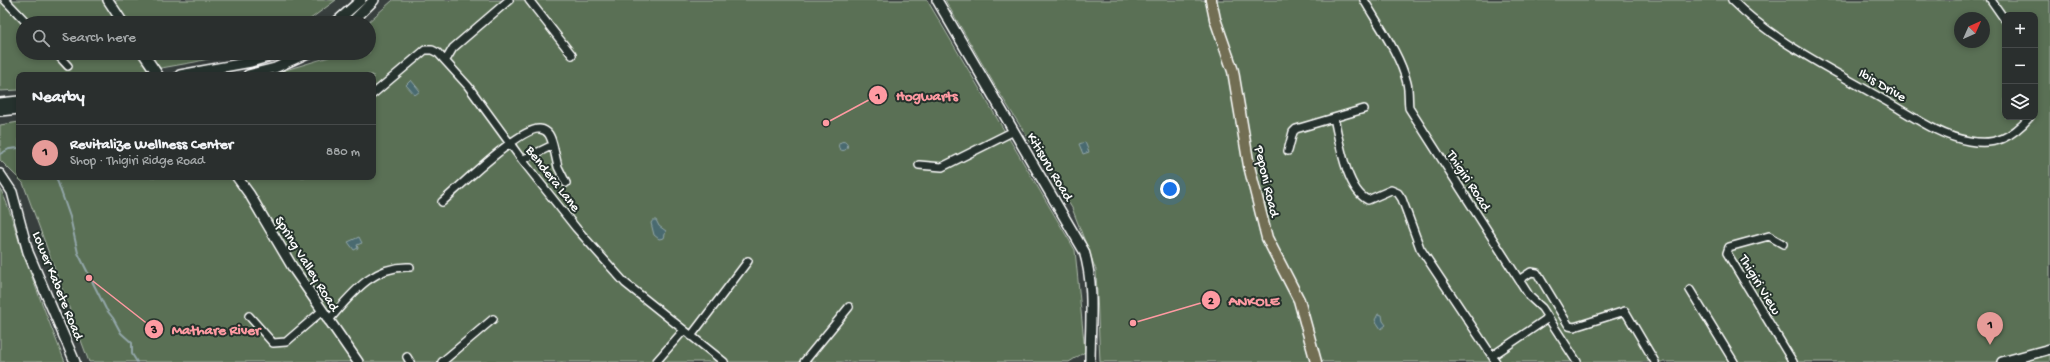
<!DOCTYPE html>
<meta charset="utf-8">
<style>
:root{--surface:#2a2f2e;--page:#323736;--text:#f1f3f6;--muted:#a5a9aa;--line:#464a4a;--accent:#e69b98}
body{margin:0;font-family:"Gochi Hand",sans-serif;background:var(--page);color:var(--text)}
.controls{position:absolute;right:12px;top:12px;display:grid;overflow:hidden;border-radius:8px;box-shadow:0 2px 6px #0003}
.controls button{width:36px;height:36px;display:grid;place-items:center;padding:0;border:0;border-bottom:1px solid var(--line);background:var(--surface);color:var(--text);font:20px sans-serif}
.compass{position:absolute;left:1954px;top:12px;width:36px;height:36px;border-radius:50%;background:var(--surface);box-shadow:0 2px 6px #0003;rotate:45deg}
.you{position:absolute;left:1170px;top:189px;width:14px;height:14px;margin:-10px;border:3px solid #fff;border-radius:50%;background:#1a73e8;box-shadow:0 0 0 6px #1a73e833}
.badge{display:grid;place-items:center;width:26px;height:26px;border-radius:50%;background:var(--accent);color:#111;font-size:13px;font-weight:700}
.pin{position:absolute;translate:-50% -33px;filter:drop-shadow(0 1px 2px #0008)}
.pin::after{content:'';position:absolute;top:21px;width:14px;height:12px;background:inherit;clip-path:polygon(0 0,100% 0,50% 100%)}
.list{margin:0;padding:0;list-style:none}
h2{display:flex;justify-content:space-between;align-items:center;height:52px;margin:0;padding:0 16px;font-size:17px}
h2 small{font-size:13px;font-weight:400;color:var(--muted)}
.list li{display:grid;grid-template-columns:26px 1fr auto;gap:12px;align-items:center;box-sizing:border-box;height:56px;padding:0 16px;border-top:1px solid var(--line)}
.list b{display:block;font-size:15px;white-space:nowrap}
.list p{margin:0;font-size:13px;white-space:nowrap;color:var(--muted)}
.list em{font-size:13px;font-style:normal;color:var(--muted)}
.icon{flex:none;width:22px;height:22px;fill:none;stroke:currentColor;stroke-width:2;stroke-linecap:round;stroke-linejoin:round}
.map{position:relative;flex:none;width:2050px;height:362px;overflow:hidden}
.search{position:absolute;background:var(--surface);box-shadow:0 2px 6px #0003;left:16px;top:16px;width:360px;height:44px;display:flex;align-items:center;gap:10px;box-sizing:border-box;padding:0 14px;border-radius:22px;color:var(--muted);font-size:15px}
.panel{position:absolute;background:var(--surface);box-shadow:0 2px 6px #0003;left:16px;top:72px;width:360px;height:108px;border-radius:8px}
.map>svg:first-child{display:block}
.green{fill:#5a7054;stroke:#acb8aa;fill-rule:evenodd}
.water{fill:#496b6f;stroke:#92a6a9}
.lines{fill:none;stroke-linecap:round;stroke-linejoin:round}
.stream{stroke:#92a6a9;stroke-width:2}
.street-casing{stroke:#fff;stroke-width:10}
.secondary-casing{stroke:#fff;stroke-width:12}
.primary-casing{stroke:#fff;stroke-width:13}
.street{stroke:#26332d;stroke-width:7}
.secondary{stroke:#26332d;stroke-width:9}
.primary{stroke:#726e52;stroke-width:10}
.labels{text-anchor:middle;stroke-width:4;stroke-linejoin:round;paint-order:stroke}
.street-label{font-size:14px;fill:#fff;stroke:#26332d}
.leader{fill:none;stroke:#ff9aa2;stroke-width:1.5}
.callout-dot{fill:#ff9aa2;stroke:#26332d;stroke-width:1.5}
.mark-label{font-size:12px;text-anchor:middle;font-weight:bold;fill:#111}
.callout-label{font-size:15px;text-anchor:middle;font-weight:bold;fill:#ff9aa2;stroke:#26332d;stroke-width:4;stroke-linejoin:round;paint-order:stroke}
</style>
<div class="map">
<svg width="2050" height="362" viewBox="0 0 2050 362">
<rect width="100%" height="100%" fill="#383f3e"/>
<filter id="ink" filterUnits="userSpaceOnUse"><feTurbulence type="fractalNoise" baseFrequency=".025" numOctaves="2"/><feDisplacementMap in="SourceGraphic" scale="8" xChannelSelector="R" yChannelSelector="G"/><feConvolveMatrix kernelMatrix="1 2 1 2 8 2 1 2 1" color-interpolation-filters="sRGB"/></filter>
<g filter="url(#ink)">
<path class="green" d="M0,0h336l-31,23h-282v30h211l-39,9 -73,13h-103v15l-19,1z
M393,0h534l148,250 10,102 -16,10h-980l-66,-179 -23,-23v-35l19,-3v55h354v-102h-104l60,-18 5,-4h35v-30h-2z
M945,0h1105v362h-950l-4,-92 -24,-62 -75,-119zM2005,15h30v102h-30zM1960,18h24v24h-24z
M0,188c10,20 15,41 22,63 14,37 28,74 43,111h-65z"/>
<path class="water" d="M411,80l9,11 -5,4 -9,-10z
M838.5 146a4.5 4.5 0 1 1 9 0a4.5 4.5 0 1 1-9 0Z
M1085,142l4,10 -6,2 -4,-10z
M653,220h3l3,6 7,5 -2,7 -5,1 -5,-4 -3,-12z
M359,237l3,6 -5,2 1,3 -4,2 -6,-8z
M1378,314l4,1 1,6 3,4 -5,4 -6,-9z"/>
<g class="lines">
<path class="stream" d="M0,154l9,-5 10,-1
M56,177l14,40 8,36 28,56 7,9 8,15 11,10v11l5,8"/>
<defs>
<path id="street" d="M5,0l22,23
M529,0l43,55
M1364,0c15,26 36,54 43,83 2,8 1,17 2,25l121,189 12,11 35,54
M1732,0c43,43 101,70 152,100 27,15 55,36 85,41 27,5 43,-4 61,-24
M1991,0l14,20
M56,53l12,13
M446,60l7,-12 56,-48
M373,94l52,-44h7l6,3 30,33 54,74 54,68 49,55 99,79
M1334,118c5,21 12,72 34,82l23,-10 7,3 4,6 18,49 76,114
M1288,151l5,-19 3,-3 68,-20
M522,160l31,-15 5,22 8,16
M919,165l23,2 72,-36
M442,202c16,-14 79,-76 98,-73 9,1 11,9 13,16
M1783,244l-14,-8 -40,11 -2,6 66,109
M1519,280l12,-8 6,1 32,53 5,1 51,-16 30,51
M1690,290l44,72
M249,316l24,27 13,-1 36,-31
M328,321c23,-26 44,-56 82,-54
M691,336l57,-75
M1492,356l56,-38
M407,357l3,5
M442,362l51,-43
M656,362l28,-32
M804,362l45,-55"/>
<path id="secondary" d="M108,0l15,23
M937,0l147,251c11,36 6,74 6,111
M335,23l26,-23
M351,23l23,-23
M143,53l15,22
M180,75l71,-13 30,-9
M248,75l27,-7 33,-15
M0,103l19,-2
M0,111l19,-2
M0,174l12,18 16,60 47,110
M237,177l13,18 43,73 65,94
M2002,362l48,-13"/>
<path id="primary" d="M1211,0l4,19 18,52 16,95 18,72 32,62 17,62"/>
</defs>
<use href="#street" class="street-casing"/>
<use href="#secondary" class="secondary-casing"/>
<use href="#primary" class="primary-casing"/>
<use href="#street" class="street"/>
<use href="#secondary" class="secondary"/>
<use href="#primary" class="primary"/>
</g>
</g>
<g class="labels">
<g class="street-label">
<text transform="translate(1883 84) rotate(30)" y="5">Ibis Drive</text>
<text transform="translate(1051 166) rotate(59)" y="5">Kitisuru Road</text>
<text transform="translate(554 178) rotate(52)" y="5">Bendera Lane</text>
<text transform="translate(1470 180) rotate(57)" y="5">Thigiri Road</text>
<text transform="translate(1268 181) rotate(77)" y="5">Peponi Road</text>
<text transform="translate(308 263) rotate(58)" y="5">Spring Valley Road</text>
<text transform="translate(1761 284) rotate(59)" y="5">Thigiri View</text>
<text transform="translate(59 285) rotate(68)" y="5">Lower Kabete Road</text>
</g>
</g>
<path class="leader" d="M826 123L878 95M1133 323L1211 300M89 278L154 329"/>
<g class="callout-dot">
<circle cx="826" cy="123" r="4"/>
<circle cx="1133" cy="323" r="4"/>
<circle cx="89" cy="278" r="4"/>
<circle cx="878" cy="95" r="10"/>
<circle cx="1211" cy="300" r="10"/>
<circle cx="154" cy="329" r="10"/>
</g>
<g class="mark-label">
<text x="878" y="99">1</text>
<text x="1211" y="304">2</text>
<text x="154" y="333">3</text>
</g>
<g class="callout-label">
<text x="927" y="100">Hogwarts</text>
<text x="1254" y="305">ANKOLE</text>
<text x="216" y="334">Mathare River</text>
</g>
</svg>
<div class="controls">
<button>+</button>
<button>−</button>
<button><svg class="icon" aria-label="layers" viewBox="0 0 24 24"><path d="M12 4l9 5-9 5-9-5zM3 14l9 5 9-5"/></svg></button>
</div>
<svg class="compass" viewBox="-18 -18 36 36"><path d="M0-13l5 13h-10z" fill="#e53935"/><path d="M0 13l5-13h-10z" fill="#a5a9aa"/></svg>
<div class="you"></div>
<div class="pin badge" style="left:1990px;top:345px">1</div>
<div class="search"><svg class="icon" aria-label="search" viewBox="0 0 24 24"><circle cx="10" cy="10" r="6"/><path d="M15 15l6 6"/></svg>Search here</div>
<section class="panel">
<h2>Nearby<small></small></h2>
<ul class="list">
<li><span class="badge">1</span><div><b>Revitalize Wellness Center</b><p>Shop · Thigiri Ridge Road</p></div><em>880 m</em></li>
</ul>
</section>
</div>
